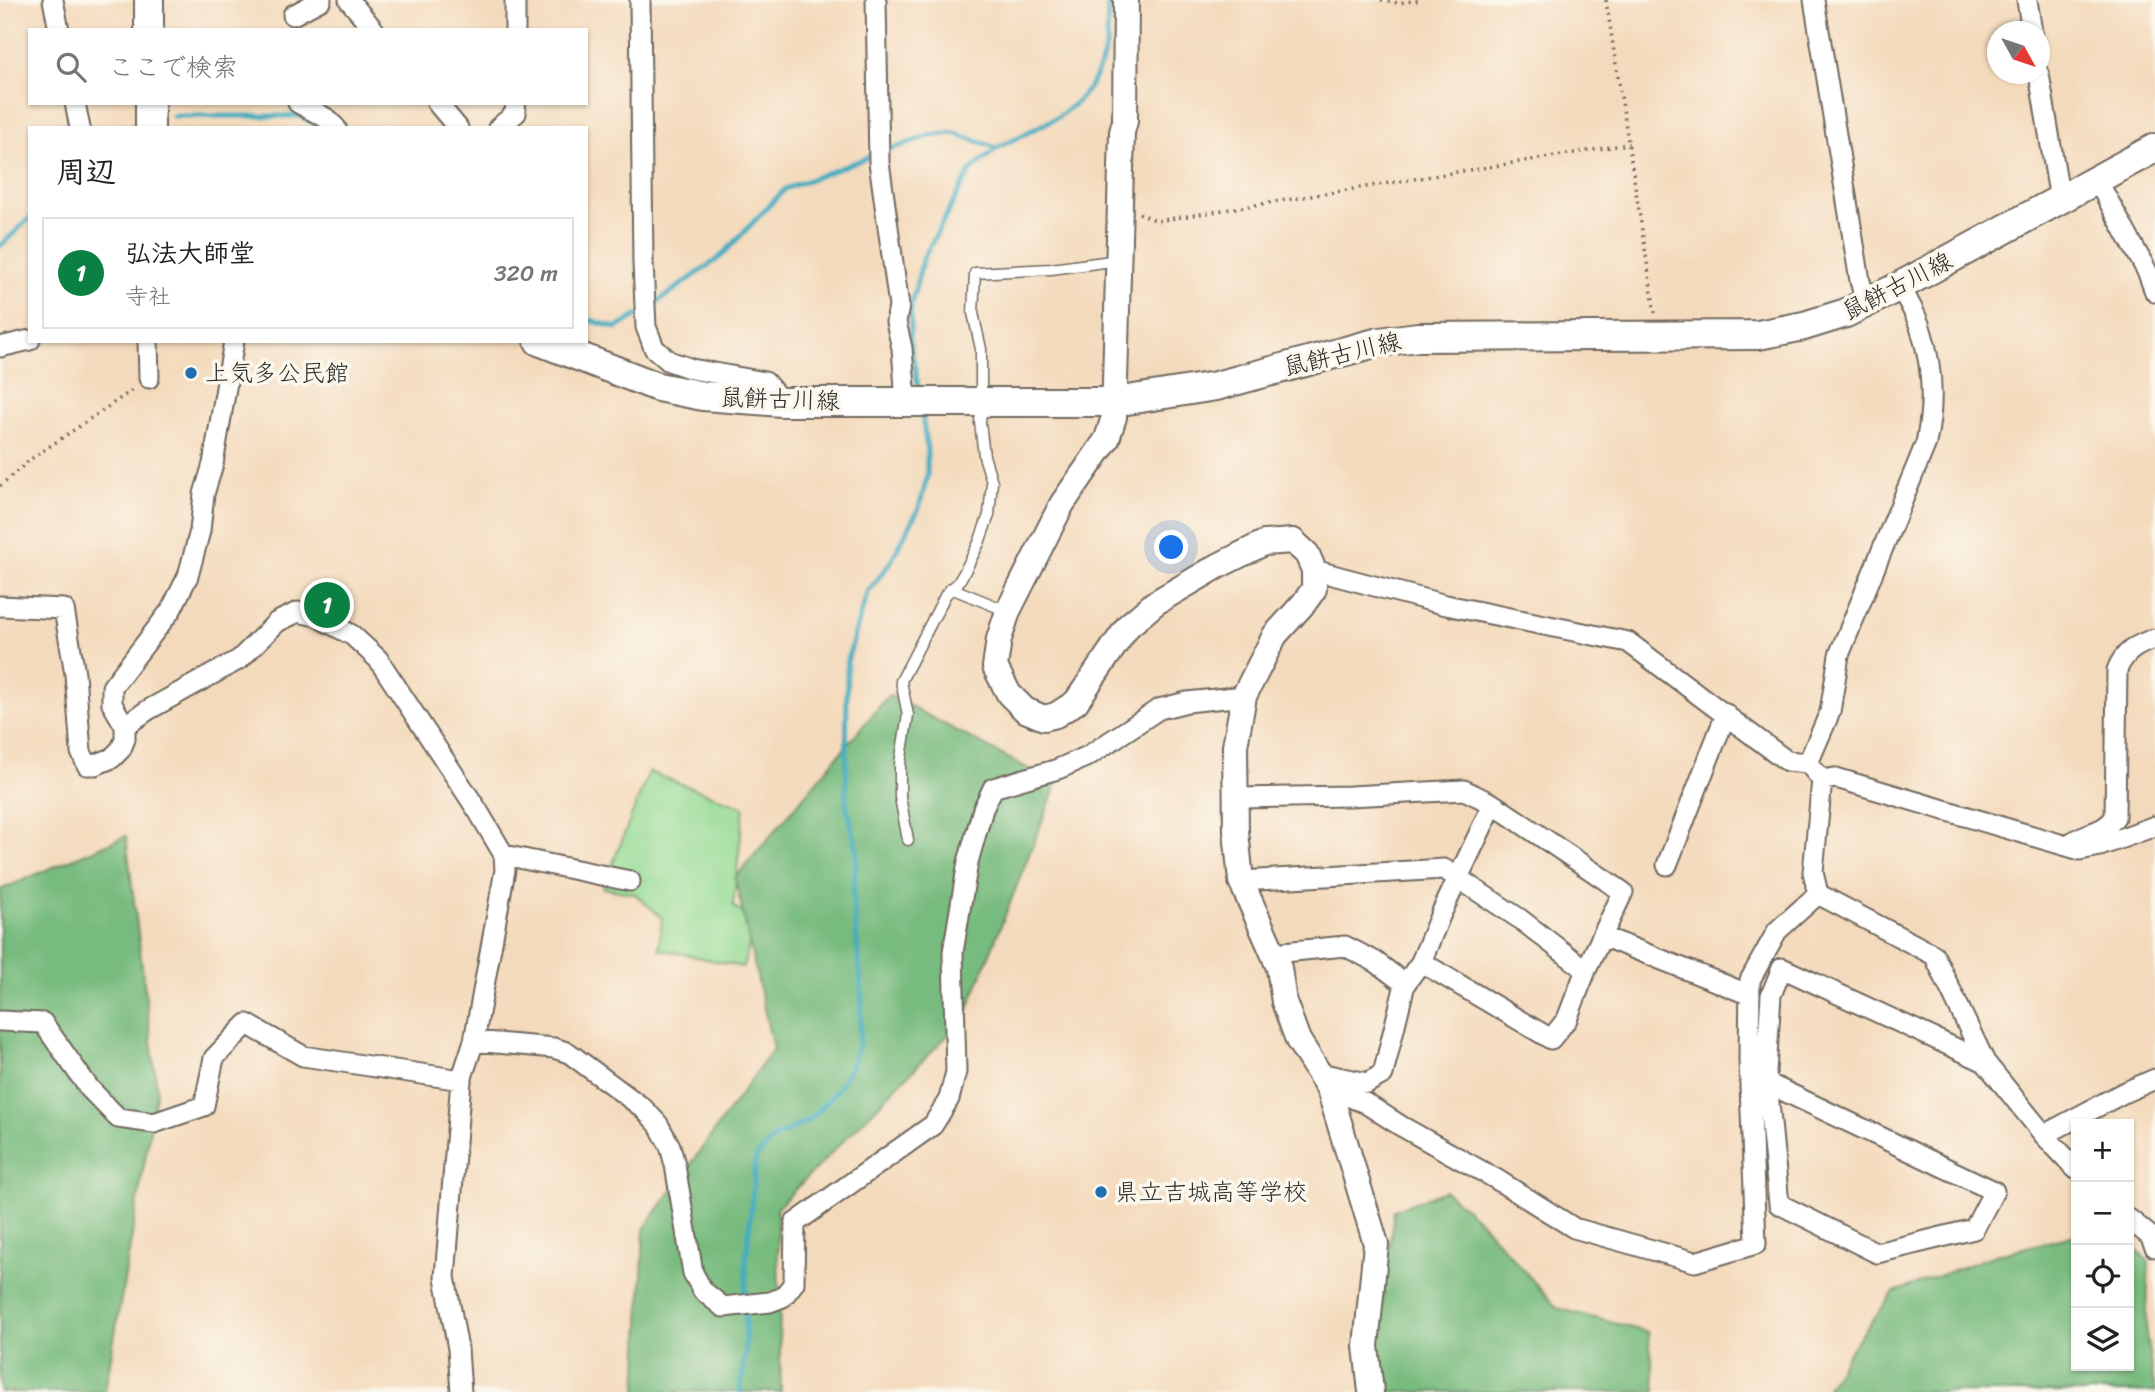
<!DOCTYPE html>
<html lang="ja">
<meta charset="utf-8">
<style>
:root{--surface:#fff;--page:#f6f6f6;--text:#222;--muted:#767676;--line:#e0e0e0;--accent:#0b8043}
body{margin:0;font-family:Sriracha,"Klee One",sans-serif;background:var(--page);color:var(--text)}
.controls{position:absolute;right:21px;bottom:21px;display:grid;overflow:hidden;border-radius:0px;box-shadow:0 2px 5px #0004}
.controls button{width:63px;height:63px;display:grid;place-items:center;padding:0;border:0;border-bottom:2px solid var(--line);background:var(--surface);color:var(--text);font:35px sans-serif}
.compass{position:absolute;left:1987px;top:21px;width:63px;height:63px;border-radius:50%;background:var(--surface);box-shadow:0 2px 5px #0004;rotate:130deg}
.you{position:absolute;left:1172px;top:548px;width:24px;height:24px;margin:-18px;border:5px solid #fff;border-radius:50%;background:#1a73e8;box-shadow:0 0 0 10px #1a73e833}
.badge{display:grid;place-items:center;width:46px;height:46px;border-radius:50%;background:var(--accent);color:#fff;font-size:23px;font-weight:700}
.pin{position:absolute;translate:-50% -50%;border:4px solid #fff;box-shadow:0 2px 7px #0006}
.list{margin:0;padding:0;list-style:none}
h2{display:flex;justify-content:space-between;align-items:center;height:91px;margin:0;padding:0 28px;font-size:30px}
h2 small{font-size:23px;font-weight:400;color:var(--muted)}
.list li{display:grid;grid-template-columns:46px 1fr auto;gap:21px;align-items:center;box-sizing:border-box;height:112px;margin:0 14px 14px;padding:0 14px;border:2px solid var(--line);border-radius:0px}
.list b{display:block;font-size:26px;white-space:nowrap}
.list p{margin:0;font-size:23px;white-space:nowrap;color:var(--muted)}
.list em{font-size:23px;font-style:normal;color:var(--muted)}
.icon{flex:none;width:38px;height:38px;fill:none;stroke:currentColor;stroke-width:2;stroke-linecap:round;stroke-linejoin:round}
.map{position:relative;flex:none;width:2155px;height:1392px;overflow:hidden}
.search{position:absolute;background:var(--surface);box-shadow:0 2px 5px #0004;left:28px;top:28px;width:560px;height:77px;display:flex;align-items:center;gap:18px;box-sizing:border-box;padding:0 24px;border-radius:0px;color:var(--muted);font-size:26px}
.panel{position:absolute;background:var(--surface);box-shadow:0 2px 5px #0004;left:28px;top:126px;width:560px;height:217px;border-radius:0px}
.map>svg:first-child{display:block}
.green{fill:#96db94;stroke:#608360;stroke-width:2}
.forest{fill:#78bb7e;stroke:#527354;stroke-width:2}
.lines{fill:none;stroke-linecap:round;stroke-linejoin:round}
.stream{stroke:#40abc0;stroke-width:5}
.service-casing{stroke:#71685e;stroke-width:13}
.minor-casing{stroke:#71685e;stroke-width:23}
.tertiary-casing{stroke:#71685e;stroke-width:28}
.secondary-casing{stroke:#71685e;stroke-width:32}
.path{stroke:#71685e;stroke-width:3.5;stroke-dasharray:2 5;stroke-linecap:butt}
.service{stroke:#fff;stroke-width:10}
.minor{stroke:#fff;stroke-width:19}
.tertiary{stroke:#fff;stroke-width:24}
.secondary{stroke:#fff;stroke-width:28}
.poi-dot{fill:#1f6fb2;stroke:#fbf7ec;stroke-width:2.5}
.labels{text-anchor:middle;stroke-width:7;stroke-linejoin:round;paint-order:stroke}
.street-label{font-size:24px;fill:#2b2b2b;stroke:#fbf7ec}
.poi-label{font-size:24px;fill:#2b2b2b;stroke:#fbf7ec;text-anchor:start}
</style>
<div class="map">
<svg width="2155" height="1392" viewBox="0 0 2155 1392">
<rect width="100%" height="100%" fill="#fbf7ec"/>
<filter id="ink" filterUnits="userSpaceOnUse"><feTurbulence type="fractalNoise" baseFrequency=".0143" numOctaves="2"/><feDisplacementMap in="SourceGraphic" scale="14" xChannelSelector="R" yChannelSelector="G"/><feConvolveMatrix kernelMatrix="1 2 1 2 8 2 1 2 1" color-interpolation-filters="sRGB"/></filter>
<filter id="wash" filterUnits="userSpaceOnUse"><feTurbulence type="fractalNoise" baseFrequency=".00686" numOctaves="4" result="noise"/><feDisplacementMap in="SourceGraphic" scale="28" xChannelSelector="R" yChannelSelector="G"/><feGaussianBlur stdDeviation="1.57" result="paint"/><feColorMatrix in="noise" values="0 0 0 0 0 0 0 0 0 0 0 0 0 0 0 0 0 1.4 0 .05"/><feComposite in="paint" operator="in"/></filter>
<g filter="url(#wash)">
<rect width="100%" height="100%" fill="#f4dabc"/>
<path class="green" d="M649,772l95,35 -11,99 22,16 -12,45 -84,-18 3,-31 -27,-24 -32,-6z"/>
<path class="forest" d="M889,695l168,89 -93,235 -187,189 4,184h-144l7,-163 129,-180 -38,-171z
M126,836l31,253 -52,303h-105v-502z
M1445,1191l35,30 77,87 91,24 8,60h-278l-2,-39 18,-143z
M2076,1235v131h53v-123l20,19 -3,72 9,58h-331l31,-49 39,-51 104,-38z"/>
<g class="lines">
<path class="stream" d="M173,116h128l19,12
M129,128l8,-4
M883,152l45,-16 26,-3 43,15
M0,246l30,-28
M649,308l70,-50 66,-69 89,-34
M586,319l31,9 24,-15
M919,392l-9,-52 1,-35 12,-46 47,-88 27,-23 61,-31 19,-15 14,-17 10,-21 6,-21 1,-43
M740,1392l5,-38 1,-94 10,-103 18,-19 37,-19 26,-29 15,-26 7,-20 3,-46 -9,-101 4,-49 -11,-45 1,-142 20,-68 23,-30 29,-55 8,-31v-28l-6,-40"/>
</g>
</g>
<g filter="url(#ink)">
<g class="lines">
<defs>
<path id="service" d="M981,400v-51l-8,-36 2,-40 76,-4 68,-9
M951,588l56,23
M908,840l-8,-43v-33l8,-49 -7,-34 45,-87 12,-11 7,-12 14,-28 10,-28 3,-33 -8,-26 -4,-34 1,-9"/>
<path id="minor" d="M53,0l6,30
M349,0l25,30
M515,0v30
M640,0l3,263 3,64 4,10 4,11 15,13 23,8 73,13 17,20
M876,0l3,162 20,144 -3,16 6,26 4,54
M1814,0l46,281 6,21
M2027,0l5,32
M293,15l28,-15
M2039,74l21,126
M75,103l5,25
M298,103l28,15 10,10
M437,103l21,25
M498,128l18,-15 -1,-10
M2097,180l51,93 7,19
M148,341l1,37
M0,347l30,-7
M1314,570l132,35 182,37 159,119 21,2 14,17 -9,92 5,22 116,61 51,107 59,73 32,34
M0,606l64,3 11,65 6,78 6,13h8l17,-7 9,-9 4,-10v-13l-13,-22v-17l59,-77 17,-34 12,-45 4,-37 9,-30 21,-123
M125,726l23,-16 92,-51 37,-37 21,-10 18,4 36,19 26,24 100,152 26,44 1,15 -31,171 -13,39 -16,197 13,72 3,43
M1808,763l22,-51 9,-57 87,-212c8,-37 7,-76 -5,-113 -4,-15 -14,-30 -21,-44
M1822,780l14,-2 244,72 20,-4 55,-20
M1236,798l114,-2 114,-6 29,14 130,88 -37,78 -19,49 -16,20 -130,-77 19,-46 53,-112
M2067,846c16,-15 36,-11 48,-29l2,-147c7,-18 20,-26 38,-31
M504,855l126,26
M1667,865l59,-151
M1241,881l203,-12 76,50 66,51
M1602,936l148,59
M1273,953l72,-7 31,16 29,22
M0,1021l43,2 46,65 29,30 36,5 50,-17 10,-48 33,-34 56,32 158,24
M474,1041l80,7 15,5 74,55 15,16 12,22 5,19 18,108 10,18 20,16 47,-5 13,-5 11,-14 1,-60 138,-98 16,-26 7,-27 -3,-120 15,-90 15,-53 10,-21 65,-19 30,-13 71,-47 28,-7 57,-6
M1319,1073l48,10 16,-9 22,-90 16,-22
M1767,1083l227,108 -20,38 -97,24 -98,-49 -13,-132 5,-77 11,-27 203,94
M1329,1089l36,14 36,23 95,53 78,49 121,34 61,-18 -7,-185 1,-79 27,-49 41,-37
M2044,1135l79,-42 32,-14
M2129,1219l21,17 5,11"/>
<path id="tertiary" d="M1126,0l-1,121 -3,11 -8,285 -7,22 -45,65 -54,107 -9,28 -4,28 14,27 16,16 19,8 12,-3 20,-13 52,-76 27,-23 63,-37 46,-23 29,-2 14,13 7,16v19l-10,14 -29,32 -31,61 -9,50 1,85 5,50 32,72 6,15 5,34 14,38 31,49 47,155 -10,102 5,46"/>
<path id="secondary" d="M149,0v30
M150,103v25
M539,341l119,46 45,9 79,6h333l101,-16 163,-44 39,-5 340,-2 46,-9 42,-13 54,-27 255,-138"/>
</defs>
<use href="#service" class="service-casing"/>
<use href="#minor" class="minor-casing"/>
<use href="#tertiary" class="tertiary-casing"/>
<use href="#secondary" class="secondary-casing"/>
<path class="path" d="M1381,0l17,3 23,-3
M1606,0l49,313
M1139,213l18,8 472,-77
M0,486l31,-27 103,-70"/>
<use href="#service" class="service"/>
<use href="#minor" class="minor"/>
<use href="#tertiary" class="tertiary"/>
<use href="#secondary" class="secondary"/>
</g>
</g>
<g class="poi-dot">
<circle cx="191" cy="373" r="7"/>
<circle cx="1101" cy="1192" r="7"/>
</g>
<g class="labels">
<g class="street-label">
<text transform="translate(1897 286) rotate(-27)" y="8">鼠餅古川線</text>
<text transform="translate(1342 354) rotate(-13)" y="8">鼠餅古川線</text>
<text transform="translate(780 399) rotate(2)" y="8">鼠餅古川線</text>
</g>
<g class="poi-label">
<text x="205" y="381">上気多公民館</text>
<text x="1115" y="1200">県立吉城高等学校</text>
</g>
</g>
</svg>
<div class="controls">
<button>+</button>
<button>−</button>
<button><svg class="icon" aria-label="locate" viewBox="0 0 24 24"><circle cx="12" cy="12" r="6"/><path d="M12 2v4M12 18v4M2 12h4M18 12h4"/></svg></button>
<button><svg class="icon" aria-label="layers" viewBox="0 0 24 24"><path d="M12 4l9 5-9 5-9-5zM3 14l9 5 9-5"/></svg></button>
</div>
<svg class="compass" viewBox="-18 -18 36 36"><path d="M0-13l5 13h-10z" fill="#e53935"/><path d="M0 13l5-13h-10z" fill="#767676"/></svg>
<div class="you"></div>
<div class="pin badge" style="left:327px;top:605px">1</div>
<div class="search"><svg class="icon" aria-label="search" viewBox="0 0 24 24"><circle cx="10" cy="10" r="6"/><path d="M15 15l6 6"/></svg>ここで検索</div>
<section class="panel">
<h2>周辺<small></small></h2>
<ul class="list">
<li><span class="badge">1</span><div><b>弘法大師堂</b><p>寺社</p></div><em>320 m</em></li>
</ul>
</section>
</div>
